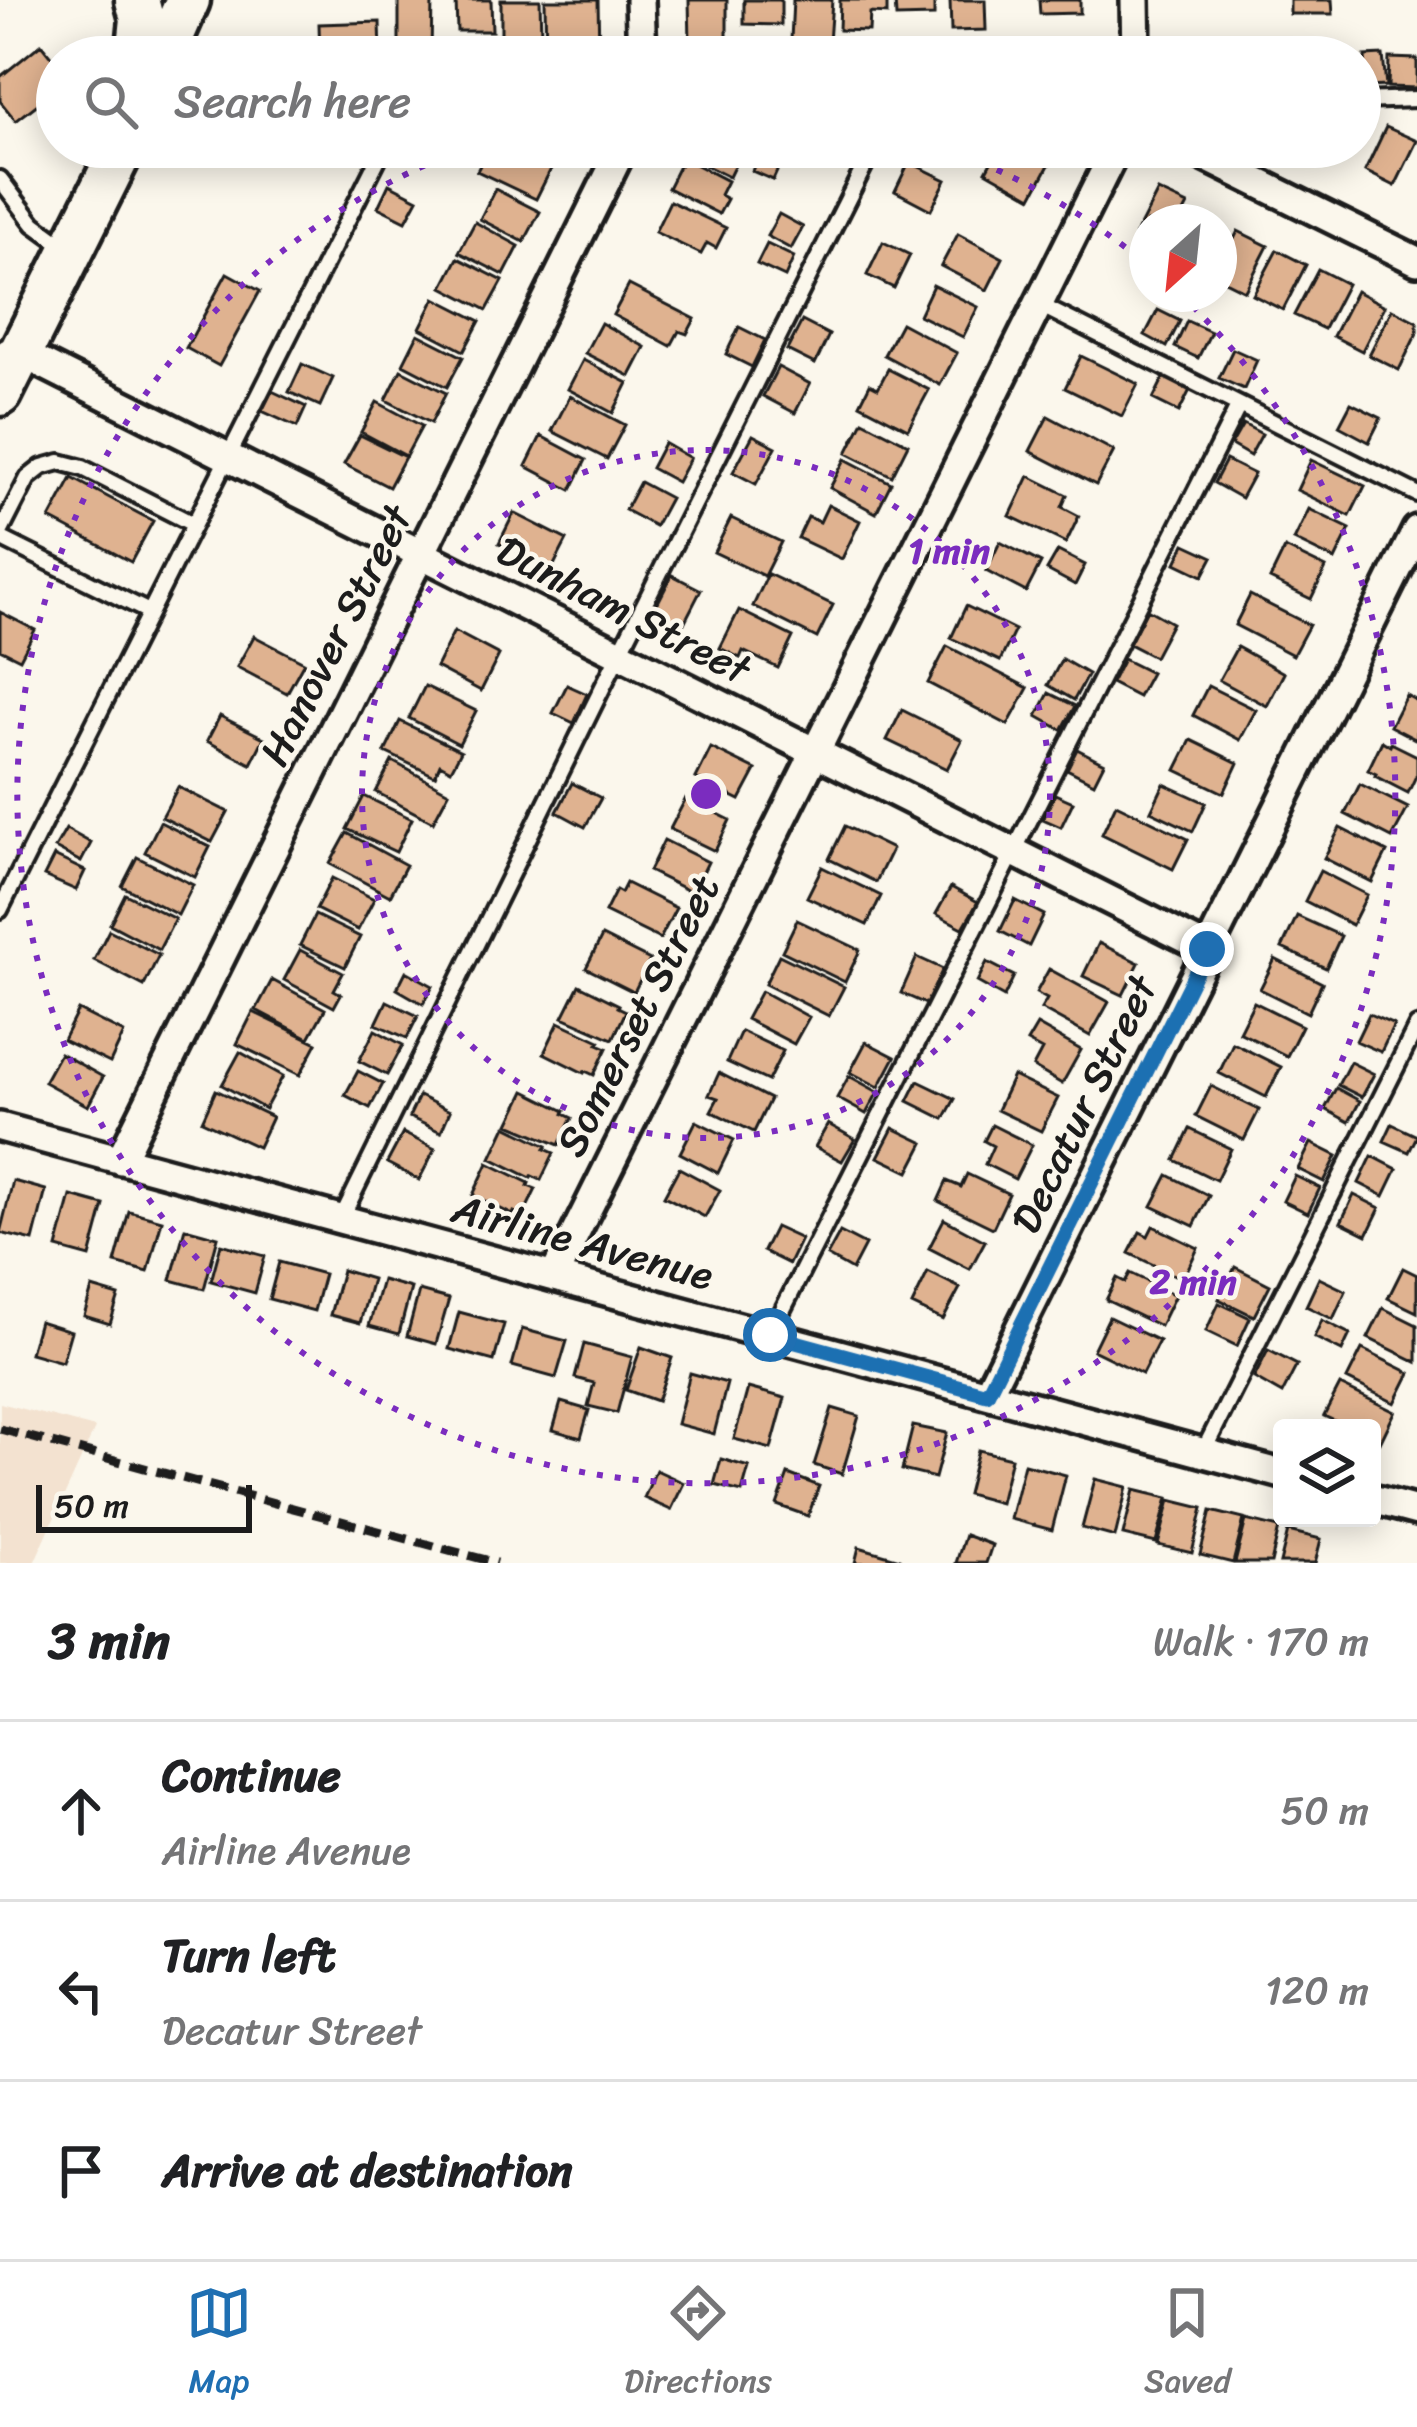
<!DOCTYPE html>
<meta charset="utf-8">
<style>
:root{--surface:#fff;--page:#f2f2f2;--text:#202124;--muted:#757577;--line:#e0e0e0;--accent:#1f6fb2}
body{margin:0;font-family:Sriracha,sans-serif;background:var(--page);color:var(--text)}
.controls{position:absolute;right:36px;bottom:36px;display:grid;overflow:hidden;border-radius:12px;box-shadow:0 6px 30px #0003}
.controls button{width:108px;height:108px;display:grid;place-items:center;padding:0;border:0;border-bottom:3px solid var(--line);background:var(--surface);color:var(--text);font:60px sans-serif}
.compass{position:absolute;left:1129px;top:204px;width:108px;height:108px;border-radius:50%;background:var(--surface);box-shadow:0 6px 30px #0003;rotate:207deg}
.scale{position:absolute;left:36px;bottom:30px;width:216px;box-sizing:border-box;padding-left:12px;border:6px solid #1c1c1c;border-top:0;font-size:33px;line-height:42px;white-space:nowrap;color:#1c1c1c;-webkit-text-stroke:9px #fbf7ec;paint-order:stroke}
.stop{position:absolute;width:36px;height:36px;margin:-27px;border:9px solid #1f6fb2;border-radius:50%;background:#fff}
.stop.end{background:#1f6fb2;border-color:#fff;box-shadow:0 3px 12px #0008}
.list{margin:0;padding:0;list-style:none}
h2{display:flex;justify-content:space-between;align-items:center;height:156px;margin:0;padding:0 48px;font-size:51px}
h2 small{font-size:39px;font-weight:400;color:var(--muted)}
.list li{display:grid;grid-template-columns:78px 1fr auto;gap:36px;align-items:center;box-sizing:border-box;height:180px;padding:0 48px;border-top:3px solid var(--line)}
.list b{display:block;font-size:45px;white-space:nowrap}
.list p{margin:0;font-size:39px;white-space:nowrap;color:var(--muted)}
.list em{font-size:39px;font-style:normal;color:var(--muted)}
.icon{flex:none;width:66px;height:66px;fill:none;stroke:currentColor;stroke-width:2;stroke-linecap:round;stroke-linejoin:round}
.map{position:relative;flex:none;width:1417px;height:1563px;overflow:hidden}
.search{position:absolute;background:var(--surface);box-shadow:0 6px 30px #0003;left:36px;right:36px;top:36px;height:132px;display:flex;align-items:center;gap:30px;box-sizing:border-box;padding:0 42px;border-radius:66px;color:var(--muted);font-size:45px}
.sheet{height:696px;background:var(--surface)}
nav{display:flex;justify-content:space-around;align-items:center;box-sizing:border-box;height:168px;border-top:3px solid var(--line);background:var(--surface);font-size:33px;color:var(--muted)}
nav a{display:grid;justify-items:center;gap:6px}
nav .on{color:var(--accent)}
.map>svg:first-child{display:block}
.built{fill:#f3e2d0}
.building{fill:#dfb290;stroke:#1c1c1c;stroke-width:3}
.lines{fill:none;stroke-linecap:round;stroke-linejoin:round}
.lane-casing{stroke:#1c1c1c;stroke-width:22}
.street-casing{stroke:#1c1c1c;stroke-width:36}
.primary-casing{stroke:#1c1c1c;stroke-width:51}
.lane{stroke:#fbf7ec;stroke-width:14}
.street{stroke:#fbf7ec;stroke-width:27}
.primary{stroke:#fbf7ec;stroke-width:42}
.rail{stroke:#1c1c1c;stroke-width:9;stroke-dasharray:18 9;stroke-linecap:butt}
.route{stroke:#1f6fb2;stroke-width:15}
.ring{fill:none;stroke:#7b2cbf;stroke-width:6;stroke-dasharray:6 12}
.labels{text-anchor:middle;stroke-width:9;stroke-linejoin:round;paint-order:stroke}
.street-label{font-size:42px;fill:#1c1c1c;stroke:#fbf7ec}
.centre{fill:#7b2cbf;stroke:#fbf7ec;stroke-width:6}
.ring-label{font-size:36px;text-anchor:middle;font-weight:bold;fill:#7b2cbf;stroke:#fbf7ec;stroke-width:9;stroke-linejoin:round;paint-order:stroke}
</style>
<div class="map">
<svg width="1417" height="1563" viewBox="0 0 1417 1563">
<rect width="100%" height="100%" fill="#fbf7ec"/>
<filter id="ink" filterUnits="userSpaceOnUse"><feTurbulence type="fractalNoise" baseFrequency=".00833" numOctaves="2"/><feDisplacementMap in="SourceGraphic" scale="24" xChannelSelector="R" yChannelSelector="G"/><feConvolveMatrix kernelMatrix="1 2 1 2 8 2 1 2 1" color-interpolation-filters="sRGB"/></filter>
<g filter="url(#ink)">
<path class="built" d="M0,1403l95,25 -61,135h-34z"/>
<path class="building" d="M399,0h33l-1,52 -32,-1z
M456,0h35l1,31h-35z
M501,0h39l1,37 -40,1z
M545,0h53l1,52h-26v5h-27z
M689,0h38v43h-37z
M744,0h37v25l-37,-1z
M793,0h39l-3,43 -38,-3z
M840,0h47v14l-17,-1 -1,18 -30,-1z
M895,0h39v16l-38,1z
M950,0h35l1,30 -35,1z
M1039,0h41v13l-40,1z
M1290,0h42l1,14h-43z
M380,22l1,35h-61l-1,-33z
M41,44l16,20v25l-41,32 -16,-20v-24z
M1383,55l3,31 -19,1 -2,-31z
M1389,58l28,1v29l-29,-1z
M1386,127l31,14 -22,45 -30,-15z
M489,147h23l40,20 -16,32 -59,-28z
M534,147h47l-8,18z
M690,147h51l2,1 -14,29 -44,-22z
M763,147l21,9 -11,24 -21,-9z
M999,147h18l32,18 -17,32 -46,-26z
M683,158l44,23 -7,14 7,4 -8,15 -51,-26z
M909,162l37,18 -15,30 -36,-19z
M389,184l29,15 -12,22 -28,-14z
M495,189l45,23 -16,30 -44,-23z
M1158,191l30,14 -9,17h-32v20l-12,-6z
M670,201l56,27 -10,20 -9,-5 -6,11 -46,-22z
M779,214l24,13 -12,22 -24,-13z
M475,222l44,24 -15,29 -45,-23z
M1238,231l30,15 -23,45 -26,-13v-9z
M958,234l45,24 -16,32 -46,-24z
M883,242l27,13 -16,33 -27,-13z
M767,244l27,13 -9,20 -28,-13z
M1277,250l29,15 -23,45 -30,-15z
M458,258l45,23 -16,29 -44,-23z
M1318,269l29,15 -23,45 -30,-14z
M227,273l33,18 -41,75 -33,-18z
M629,285l66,34 -8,15 -8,-3 -8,15 -58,-31z
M933,285l45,22 -15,30 -44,-22z
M1356,291l29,15 -23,45 -29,-15z
M435,298l45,23 -16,30 -44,-23z
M1392,309l25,13v11l-18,37 -30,-15z
M1158,310l22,11 -13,26 -22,-12z
M802,321l27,14 -14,29 -28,-14z
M1187,321l24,11 -13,26 -23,-11z
M601,323l44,24 -15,29 -45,-23z
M901,323l56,30 -17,32 -56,-30z
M739,327l26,13 -13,27 -26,-13z
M418,334l45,23 -16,30 -44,-23z
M1233,349l24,11 -13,29 -25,-11z
M1081,356l57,28 -16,32 -57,-28z
M583,360l45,23 -15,30 -45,-24z
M302,364l31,14 -13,28 -31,-14z
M778,367l32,17 -15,29 -32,-17z
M888,369l41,21 -21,39 -48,-25 10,-20 8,4z
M401,370l45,23 -15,30 -45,-23z
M1165,375l26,13 -12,24 -26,-13z
M272,391l34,16 -9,20 -35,-16z
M570,396l55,29 -18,34 -55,-28z
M377,402l45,24 -16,30 -45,-24z
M1351,403l30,15 -12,24 -30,-16z
M1048,416l66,35 -18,34 -66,-34z
M863,421l45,23 -16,32 -45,-23z
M1243,424l19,10 -12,22 -19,-11z
M360,435l45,22 -16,30 -45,-23z
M753,435l23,12 -20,37 -23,-12z
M541,436l45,24 -15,30 -45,-24z
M664,443l26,15 -13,24 -26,-14z
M845,459l46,24 -15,30 -46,-25z
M1226,460l28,14 -13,24 -27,-15z
M1311,460l54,26 -15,30 -53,-26z
M1029,476l38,19 -5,12 17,9 -13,27 -56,-27z
M72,478l81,43 -22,41 -81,-43z
M640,482l30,16 -15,28 -30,-16z
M828,505l32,16 -18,38 -44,-21 10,-21 12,5z
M1309,509l41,20 -15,31 -41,-20z
M514,513l53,27 -15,29 -53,-26z
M731,518l50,24 -17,34 -50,-24z
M1000,542l41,21 -15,29 -40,-21z
M1185,544l28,13 -10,19 -27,-13z
M1285,548l41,20 -15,31 -41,-20z
M1058,551l27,14 -10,20 -28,-15z
M768,574l65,31 -16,33 -64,-32z
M672,575l29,15 -19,37 -29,-15z
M1250,595l59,30 -16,30 -58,-30z
M966,606l49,24 -15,31 -49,-23z
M1147,609l25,14 -18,34 -25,-13z
M739,610l54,27 -15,31 -35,-17 -3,7 -20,-10z
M0,612l35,18 -15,29 -20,-10z
M454,631l45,24 -18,36 -45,-24z
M254,636l50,26 -17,31 -50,-26z
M947,646l81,42 -20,37 -80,-42z
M1237,647l47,26 -17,33 -48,-26z
M1062,659l26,15 -14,26 -26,-15z
M1123,659l28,14 -13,24 -27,-14z
M567,685l20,9 -13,29 -21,-10z
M425,686l51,25 -17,33 -50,-26z
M1208,686l48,24 -16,30 -47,-25z
M1049,693l26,13 -13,24 -25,-14z
M1406,695l11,6v39l-27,-14z
M902,710l60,30 -15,29 -60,-29z
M220,716l44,22 -13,26 -44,-23z
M400,721l61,30 -10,19 -11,-6 -5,12 -50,-24z
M1191,740l47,23 -14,30 -48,-23z
M1382,741l8,5 1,-3 26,13v18l-9,19 -33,-17 1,-2 -8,-4z
M711,748l45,22 -16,30 -44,-22z
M1077,749l27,14 -10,20 -27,-14z
M392,761l57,31 -16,30 -57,-30z
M572,783l29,15 -16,29 -28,-15z
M1164,784l42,19 -13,28 -42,-20z
M1360,784l48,24 -16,30 -47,-24z
M178,787l50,25 -16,30 -50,-25z
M1055,794l18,8 -12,25 -18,-8z
M364,796l48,23 -16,33 -49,-23z
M686,798l44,22 -15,31 -45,-22z
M1116,804l72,35 -15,30 -71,-35z
M160,822l50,25 -15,30 -50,-25z
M845,826l47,23 -16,33 -47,-23z
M1340,828l47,24 -15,30 -48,-24z
M66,829l25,14 -10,19 -26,-14z
M347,833l59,32 -16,31 -60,-32z
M664,840l44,22 -15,31 -44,-22z
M54,856l31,15 -9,19 -32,-14z
M137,857l56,28 -15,30 -56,-29z
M822,867l59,29 -14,29 -60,-28z
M1320,871l47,24 -15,30 -47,-24z
M332,878l42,21 -16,31 -42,-21z
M626,883l50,25 -16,31 -55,-27 11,-22 5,3z
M951,887l27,15 -15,26 -27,-14z
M125,894l50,25 -16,31 -49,-26z
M1015,900l29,15 -15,31 -29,-15z
M315,915l45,22 -15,30 -45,-22z
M1297,916l44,20 -15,32 -44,-20z
M797,920l63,30 -15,32 -63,-31z
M109,930l50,25 -15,31 -50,-26z
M602,936l48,24 -16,32 -48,-24z
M1099,943l40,20 -16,32 -40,-19z
M300,950l43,23 -9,17 7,4 -7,13 -50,-27z
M779,955l65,32 -15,29 -64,-32z
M917,957l26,12 -17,35 -25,-11z
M1275,959l47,24 -14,30 -48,-24z
M987,962l27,14 -10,21 -27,-15z
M1049,969l60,33 -19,34 -49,-27 6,-10 -11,-6z
M406,971l27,15 -10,18 -26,-15z
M272,980l53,29 -16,29 -53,-28z
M579,985l40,20 -1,2 8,4 -13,28 -50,-22z
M761,991l48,26 -15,27 -48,-25z
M387,1001l31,15 -11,22 -31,-14z
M1254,1002l48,24 -15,30 -48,-24z
M78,1010l46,23 -14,30 -47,-23z
M253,1012l64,31 -17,32 -63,-31z
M1369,1014l25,11 -13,27 -25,-11z
M559,1022l41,19 -2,3 9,4 -13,27 -9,-4 -1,2 -40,-20z
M1037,1025l44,25 -19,34 -29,-17 9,-17 -15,-8z
M375,1030l28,15 -16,30 -28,-14z
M741,1031l42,20 -15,30 -41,-19z
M866,1042l29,15 -16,30 -29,-15z
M1233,1043l48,24 -15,30 -47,-24z
M240,1052l43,24 -18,33 -43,-24z
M60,1053l43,24 -15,29 -44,-24z
M1350,1062l24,12 -12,23 -24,-12z
M358,1071l25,13 -13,24 -25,-13z
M719,1073l51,26 -16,33 -43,-21 7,-13 -9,-3z
M849,1076l29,16 -12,22 -29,-16z
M1013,1076l45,22 -17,33 -44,-21z
M918,1081l37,18 -11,20 -36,-18z
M1211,1086l48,24 -15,30 -48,-24z
M1336,1088l24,13 -11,21 -24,-13z
M216,1090l56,27 -14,30 -56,-26z
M525,1091l40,20 -1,3 8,4 -13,27 -50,-21z
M419,1096l31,15 -9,21 -32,-15z
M696,1121l38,19 -16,33 -38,-20z
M828,1124l27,15 -13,22 -27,-14z
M1392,1124l25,12 -8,16 -25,-11z
M992,1125l40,20 -17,34 -30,-15 8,-18 -9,-5z
M506,1126l41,20 -2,3 9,4 -13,27 -9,-4 -1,2 -40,-20z
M893,1128l31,15 -15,29 -31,-15z
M1190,1129l41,20 -15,31 -41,-20z
M403,1133l32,16 -16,31 -32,-17z
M1311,1143l26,13 -13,26 -26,-13z
M1372,1156l25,13 -13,27 -25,-13z
M488,1163l41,20 -1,3 8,3 -13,27 -9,-4 -1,3 -40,-20z
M679,1168l41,22 -15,27 -41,-21z
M967,1174l42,20 -16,34 -55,-27 9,-20 14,6z
M1168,1175l41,21 -15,30 -42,-20z
M1295,1176l25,12 -12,25 -25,-12z
M13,1181l33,9 -13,51 -33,-8z
M1354,1195l26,13 -13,27 -26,-13z
M71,1196l33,9 -14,52 -33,-9z
M129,1211l33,9 -14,52 -33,-9z
M944,1219l41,22 -15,28 -41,-21z
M1153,1226l45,22 -15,31 -54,-26 11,-21 8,4z
M775,1227l26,12 -12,25 -26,-13z
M185,1228l33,9 -14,52 -33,-9z
M840,1232l25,13 -13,25 -25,-14z
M221,1244l44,12 -10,37 -44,-12z
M279,1262l45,12 -10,37 -45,-12z
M1235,1267l35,18 -16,31 -35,-17z
M1403,1268l14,7v37l-29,-14z
M342,1270l30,9 -12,44 -30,-8z
M928,1272l32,16 -17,32 -31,-15z
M1130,1273l45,22 -15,31 -54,-26 11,-22 8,4z
M1319,1278l27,13 -13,28 -27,-13z
M382,1280l29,8 -12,46 -30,-8z
M92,1288l27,8 -9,28 -26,-8z
M419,1291l30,8 -13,45 -29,-8z
M1219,1303l31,15 -13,28 -31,-15z
M1383,1308l34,17v37l-49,-24z
M459,1312l45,12 -10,37 -45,-12z
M1109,1317l50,24 -17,33 -49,-24z
M1322,1320l28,14 -8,17 -28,-14z
M39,1321l32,10 -9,31 -32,-9z
M522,1329l45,12 -11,37 -44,-12z
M584,1344l48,13 -15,56 -29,-7 6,-23 -19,-5z
M641,1347l31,11 -15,43 -31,-11z
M1362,1349l48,24 -15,30 -48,-24z
M1268,1350l29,15 -15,29 -28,-16z
M690,1373l37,10 -13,51 -37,-10z
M1340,1385l55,27 -15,31 -8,-4v-11h-22l-26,-12z
M748,1388l37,10 -14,51 -37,-10z
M561,1402l28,8 -8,28 -28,-8z
M832,1408l27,8 -17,58 -28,-9z
M913,1426l34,7 -12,45 -33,-8z
M978,1450l33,8 -11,45 -33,-9z
M721,1459l28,8 -7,25 -28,-7z
M1024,1464l42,11 -14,55 -42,-11z
M656,1470l28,13 -13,27 -27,-12z
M788,1474l31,12 -11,30 -31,-11z
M1095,1479l32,8 -12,50 -33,-9z
M1134,1490l34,8 -12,45 -33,-8z
M1170,1500l33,8 -11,45 -34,-8z
M1211,1511l33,8 -11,44 -33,-8z
M1246,1520l33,8 -8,35h-36z
M1288,1531l33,8 -6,24h-35z
M965,1535l27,10 -6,18h-30z
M859,1547l41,12 -1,4h-44z"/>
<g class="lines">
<defs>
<path id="lane" d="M1360,101l57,-2
M0,179l34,45 33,24
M1038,304l379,190
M0,533l28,-55 14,-11 18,-5 23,6 110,56
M0,538l149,74
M0,910l384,-763
M341,1219l278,-565 255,-507
M770,1335l469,-930
M1203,1452l214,-426"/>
<path id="street" d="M640,0l2,57
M1135,0l1,57
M1186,147l231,114
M8,353h13l1186,596
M0,1127l1282,347
M120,1160l503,-1013
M554,1276l563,-1129
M987,1394l430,-864
M1372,1499l45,12"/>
<path id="primary" d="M137,0l5,19 -4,38
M163,57l25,-57
M0,394l123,-247"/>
</defs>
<use href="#lane" class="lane-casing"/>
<use href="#street" class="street-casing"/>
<use href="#primary" class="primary-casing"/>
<use href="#lane" class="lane"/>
<use href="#street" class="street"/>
<use href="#primary" class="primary"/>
<path class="rail" d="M0,1429l497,134"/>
</g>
</g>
<g class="lines" filter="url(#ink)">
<path class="route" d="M770,1335l217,59 220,-445"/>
</g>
<g class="ring">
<circle cx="706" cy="794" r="344"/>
<path d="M947 149A689 689 0 0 1 1144 262M1180 294A689 689 0 1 1 465 149"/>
</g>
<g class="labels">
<g class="street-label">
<text transform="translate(624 609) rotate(27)" y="15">Dunham Street</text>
<text transform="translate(335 635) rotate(-63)" y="15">Hanover Street</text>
<text transform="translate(637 1015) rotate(-63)" y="15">Somerset Street</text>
<text transform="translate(1083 1104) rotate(-64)" y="15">Decatur Street</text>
<text transform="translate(583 1241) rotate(15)" y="15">Airline Avenue</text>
</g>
</g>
<circle cx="706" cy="794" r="18" class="centre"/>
<g class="ring-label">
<text x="949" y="563">1 min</text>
<text x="1193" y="1294">2 min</text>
</g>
</svg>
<div class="controls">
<button><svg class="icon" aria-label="layers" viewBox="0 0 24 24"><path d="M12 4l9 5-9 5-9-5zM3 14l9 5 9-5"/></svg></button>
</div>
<svg class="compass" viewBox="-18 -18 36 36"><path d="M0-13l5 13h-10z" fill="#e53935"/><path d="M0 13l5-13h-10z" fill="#757577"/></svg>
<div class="scale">50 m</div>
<div class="stop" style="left:770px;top:1335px"></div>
<div class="stop end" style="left:1207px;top:949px"></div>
<div class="search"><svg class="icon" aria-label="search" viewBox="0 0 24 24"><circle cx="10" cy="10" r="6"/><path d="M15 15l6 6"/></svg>Search here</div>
</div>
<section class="sheet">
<h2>3 min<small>Walk · 170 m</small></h2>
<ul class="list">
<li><svg class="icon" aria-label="ahead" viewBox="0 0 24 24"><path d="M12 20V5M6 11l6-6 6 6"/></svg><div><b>Continue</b><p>Airline Avenue</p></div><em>50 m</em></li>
<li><svg class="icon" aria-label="left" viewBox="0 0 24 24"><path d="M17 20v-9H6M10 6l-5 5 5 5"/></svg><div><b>Turn left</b><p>Decatur Street</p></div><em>120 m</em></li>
<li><svg class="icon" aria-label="arrive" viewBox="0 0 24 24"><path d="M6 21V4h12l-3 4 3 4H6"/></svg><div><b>Arrive at destination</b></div></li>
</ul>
</section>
<nav>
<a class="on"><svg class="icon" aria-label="map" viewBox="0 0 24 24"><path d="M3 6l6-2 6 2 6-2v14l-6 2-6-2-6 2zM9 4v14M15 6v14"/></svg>Map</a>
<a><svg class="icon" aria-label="directions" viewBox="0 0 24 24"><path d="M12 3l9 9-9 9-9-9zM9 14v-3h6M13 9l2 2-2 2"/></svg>Directions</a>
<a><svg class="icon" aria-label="saved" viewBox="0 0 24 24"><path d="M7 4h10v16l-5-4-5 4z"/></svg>Saved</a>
</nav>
